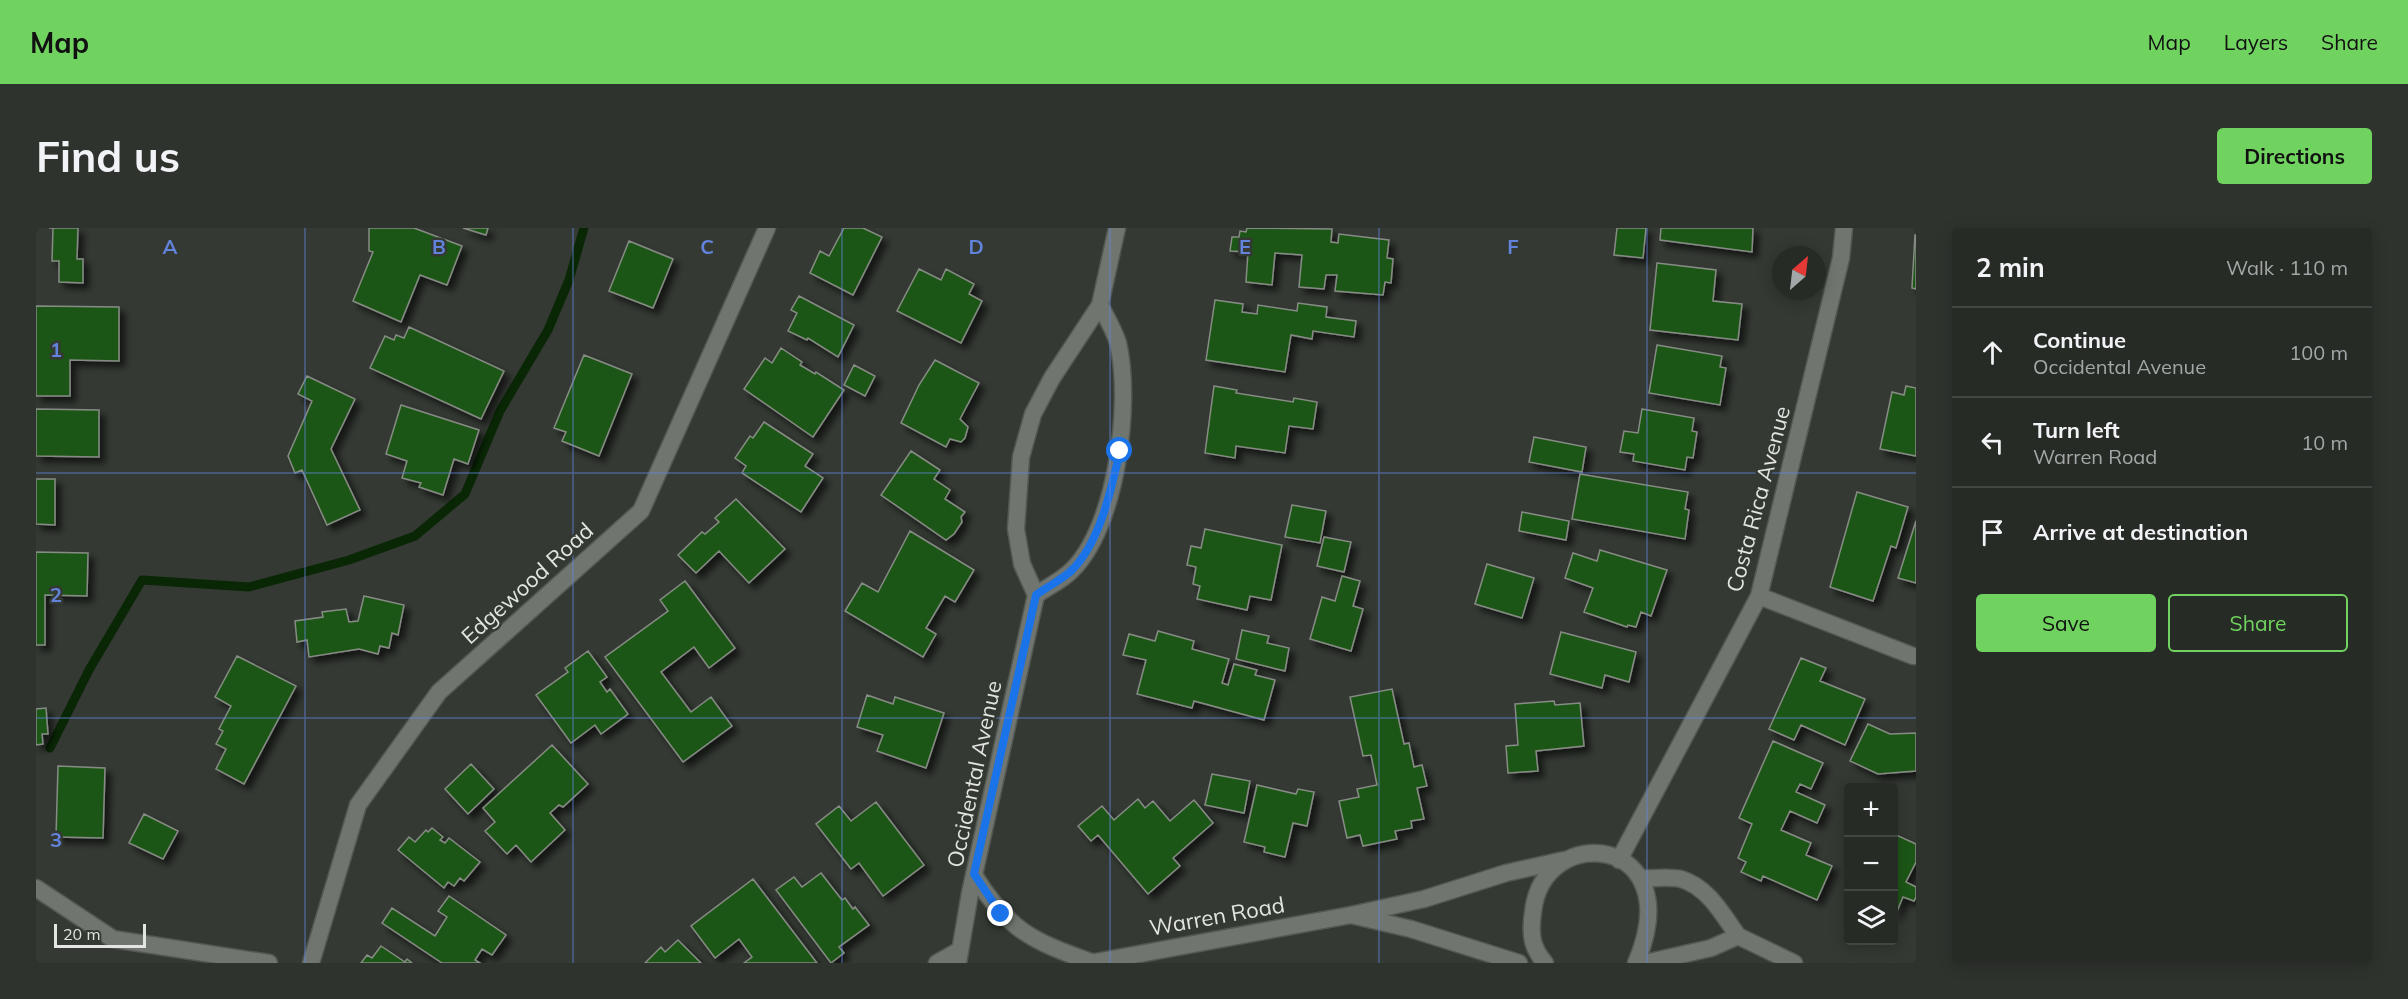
<!DOCTYPE html>
<meta charset="utf-8">
<style>
:root{--surface:#272b26;--page:#2f332e;--text:#f1f3f6;--muted:#a4a7a7;--line:#434743;--accent:#70d35f}
body{margin:0;font-family:Mulish,sans-serif;background:var(--page);color:var(--text)}
.controls{position:absolute;right:18px;bottom:18px;display:grid;overflow:hidden;border-radius:6px;box-shadow:0 3px 15px #0003}
.controls button{width:54px;height:54px;display:grid;place-items:center;padding:0;border:0;border-bottom:2px solid var(--line);background:var(--surface);color:var(--text);font:30px sans-serif}
.compass{position:absolute;left:1736px;top:18px;width:54px;height:54px;border-radius:50%;background:var(--surface);box-shadow:0 3px 15px #0003;rotate:28deg}
.scale{position:absolute;left:18px;bottom:15px;width:92px;box-sizing:border-box;padding-left:6px;border:3px solid #e2e5e1;border-top:0;font-size:16px;line-height:21px;white-space:nowrap;color:#e2e5e1;-webkit-text-stroke:4px #343933;paint-order:stroke}
.stop{position:absolute;width:18px;height:18px;margin:-14px;border:4px solid #1a73e8;border-radius:50%;background:#fff}
.stop.end{background:#1a73e8;border-color:#fff;box-shadow:0 2px 6px #0008}
.list{margin:0;padding:0;list-style:none}
h2{display:flex;justify-content:space-between;align-items:center;height:78px;margin:0;padding:0 24px;font-size:26px}
h2 small{font-size:20px;font-weight:400;color:var(--muted)}
.list li{display:grid;grid-template-columns:39px 1fr auto;gap:18px;align-items:center;box-sizing:border-box;height:90px;padding:0 24px;border-top:2px solid var(--line)}
.list b{display:block;font-size:22px;white-space:nowrap}
.list p{margin:0;font-size:20px;white-space:nowrap;color:var(--muted)}
.list em{font-size:20px;font-style:normal;color:var(--muted)}
.actions{display:flex;gap:12px;padding:18px 24px}
.actions a{flex:1;padding:14px 0;border:2px solid var(--accent);border-radius:6px;text-align:center;font-size:21px;color:var(--accent)}
.actions .main{background:var(--accent);color:#111}
.icon{flex:none;width:33px;height:33px;fill:none;stroke:currentColor;stroke-width:2;stroke-linecap:round;stroke-linejoin:round}
.map{position:relative;flex:none;width:1880px;height:735px;overflow:hidden;border-radius:6px}
header{display:flex;align-items:center;gap:36px;box-sizing:border-box;height:84px;padding:0 30px;background:var(--accent);color:#111}
header strong{font-size:28px}
nav{display:flex;gap:33px;margin-inline-start:auto;font-size:21px}
.intro{display:flex;align-items:center;justify-content:space-between;box-sizing:border-box;height:144px;padding:0 36px}
h1{margin:0;font-size:42px}
.button{padding:15px 27px;border-radius:6px;background:var(--accent);color:#111;font-size:21px;font-weight:700}
main{display:flex;gap:36px;padding:0 36px}
aside{flex:1;background:var(--surface);border-radius:6px;box-shadow:0 3px 15px #0003}
.map>svg:first-child{display:block}
.lines{fill:none;stroke-linecap:round;stroke-linejoin:round}
.stream{stroke:#092705;stroke-width:9}
.building{fill:#1f5715;stroke:#868c85;stroke-width:1.5;filter:url(#shadow)}
.minor-casing{stroke:#535852;stroke-width:19}
.minor{stroke:#70766f;stroke-width:16}
.route{stroke:#1a73e8;stroke-width:8}
.grid{fill:none;stroke:#6283db;stroke-width:1.5;stroke-opacity:0.55}
.labels{text-anchor:middle;stroke-width:5;stroke-linejoin:round;paint-order:stroke}
.street-label{font-size:22px;fill:#e2e5e1;stroke:#343933}
.grid-label{font-size:20px;text-anchor:middle;font-weight:bold;fill:#6283db;stroke:#343933;stroke-width:5;stroke-linejoin:round;paint-order:stroke}
</style>
<header>
<strong>Map</strong>
<nav><a>Map</a><a>Layers</a><a>Share</a></nav>
</header>
<div class="intro"><h1>Find us</h1><a class="button">Directions</a></div>
<main>
<div class="map">
<svg width="1880" height="735" viewBox="0 0 1880 735">
<defs>
<filter id="shadow"><feDropShadow dx="5.5" dy="5.5" stdDeviation="3" flood-color="#0009"/></filter>
</defs>
<rect width="100%" height="100%" fill="#343933"/>
<g class="lines">
<path class="stream" d="M14,520l39,-78 53,-90 107,7 100,-27 66,-24 50,-42 35,-83 48,-81 21,-50 15,-52"/>
</g>
<path class="building" d="M13,0h29l-1,31h6v24l-24,-1v-21h-7l1,-33z
M333,0h45l48,18 -15,39 -27,-10 -19,47 -48,-21 20,-49 -4,-1z
M427,0h25l-2,7z
M808,0h19l19,9 -29,58 -43,-22 10,-22 9,5z
M1211,0l85,1 -1,13 7,1 1,-9 50,6 -2,18 6,1 -2,24 -6,-1 -2,13 -48,-4 2,-16h-11l-2,14 -25,-2 3,-32 -27,-2 -3,32 -26,-3 2,-30 -18,-1 2,-14h7l1,-6 6,1z
M1581,0h29l-3,30 -29,-3z
M1625,0h92l-1,24 -92,-12z
M1879,7h1v54l-4,-1z
M593,13l44,18 -20,49 -44,-17z
M1621,35l59,7 -3,31 29,3 -4,36 -88,-10z
M883,41l22,11 5,-11 28,15 -5,10 13,7 -21,42 -64,-32z
M763,68l55,29 -16,32 -30,-19 -1,2 -19,-9 9,-18 -6,-3z
M1179,72l28,4 -1,8 15,2 1,-9 39,6 1,-8 29,4 -1,10 30,4 -2,16 -41,-6 -1,8 -21,-4 -6,37 -79,-12z
M0,78l83,1v54l-49,-1v36h-34z
M373,99l95,44 -23,48 -111,-51 15,-32 9,4 2,-5 8,3z
M1621,117l65,11 -2,11 6,1 -6,37 -71,-12z
M745,120l21,14 -2,3 15,9 1,-2 28,18 -31,47 -69,-48 21,-31 7,5z
M548,127l48,19 -33,82 -37,-15 4,-9 -12,-4z
M899,132l44,23 -19,36 8,8 -3,11 -4,4 -11,-3 -4,8 -45,-24 18,-38z
M818,137l21,11 -10,20 -21,-11z
M271,148l48,23 -24,50 29,61 -33,15 -25,-55 -7,3 -7,-17 24,-55 -14,-7z
M1178,158l23,4 -1,3 57,9 1,-4 23,4 -4,27 -24,-3 -4,27 -49,-7 -1,12 -30,-5z
M1870,158l10,2v68l-36,-7 12,-57 12,3z
M365,177l78,25 -11,34 -14,-5 -11,36 -24,-8 2,-4 -19,-5 5,-17 -21,-7z
M0,181l63,1v47l-63,-1z
M1606,181l52,9 -2,13 5,1 -4,26 -6,-1 -2,13 -52,-9 1,-7 -14,-2 4,-21 14,2z
M728,194l49,32 -8,12 18,12 -22,34 -59,-39 4,-7 -11,-8 15,-22 3,2z
M1498,209l52,10 -4,25 -53,-10z
M875,223l29,19 -6,9 16,11 -5,9 20,13 -4,5 1,5 -8,12 -8,6 -65,-45z
M1544,246l108,18 -3,17 4,1 -4,29 -113,-20z
M0,251h19v46l-19,-1z
M1821,264l51,15 -12,41 -5,-2 -18,55 -43,-14z
M700,271l49,50 -36,34 -30,-32 -23,22 -18,-18 24,-23 3,2 14,-12 -4,-4z
M1256,277l34,6 -6,32 -35,-6z
M1486,284l47,9 -3,19 -47,-9z
M1880,293v62l-18,-5z
M1169,301l77,16 -11,55 -21,-4 -3,14 -50,-11 3,-13 -7,-2 3,-17 -9,-2 4,-19 10,2z
M874,303l64,39 -19,32 -10,-6 -19,32 10,6 -13,23 -78,-46 17,-28 16,9z
M1288,309l27,5 -7,30 -27,-6z
M1564,322l67,20 -16,46 -10,-4 -5,15 -8,-2 -1,2 -43,-15 9,-24 -28,-10 8,-25 24,8z
M0,324l52,1 -1,43 -42,-1v50h-9z
M1451,336l47,14 -12,40 -47,-14z
M1306,348l18,5 -7,25 10,3 -12,42 -41,-12 12,-42 13,4z
M649,353l50,67 -26,20 -15,-21 -33,25 30,40 20,-15 21,29 -49,36 -78,-105 63,-46 -8,-11z
M328,368l40,9 -6,30 -6,-2 -3,15 -9,-2 -2,8 -19,-5 -50,8 -2,-17 -10,2 -2,-21 28,-4 -1,-5 24,-3 3,13 9,-1z
M1206,402l27,6 -2,7 22,5 -4,23 -49,-12z
M1122,403l36,10 -2,8 37,10 -7,24 6,2 6,-21 23,6 -2,5 20,5 -11,40 -70,-19 -2,7 -55,-14 9,-34 -23,-5 6,-21 26,7z
M1525,404l75,20 -7,30 -24,-7 -3,13 -52,-14z
M552,423l19,26 -7,5 7,10 3,-3 18,25 -27,20 -6,-9 -24,18 -35,-48 32,-23 -3,-4z
M201,428l59,30 -52,98 -28,-15 10,-20 -10,-5 7,-13 -4,-2 12,-23 -16,-9z
M1765,430l25,10 -6,13 45,18 -20,46 -44,-20 -7,15 -25,-11z
M1356,461l12,55 5,-1 5,24 8,-2 5,21 -10,2 7,31 -13,2 1,7 -17,3 2,8 -34,7 -3,-11 -13,3 -8,-37 20,-4 -2,-8 20,-4 -6,-30 -8,1 -13,-59z
M831,467l26,9 2,-7 49,16 -18,55 -49,-17 6,-16 -26,-8z
M1518,473l1,4 25,-2 4,43 -48,5 2,20 -30,2 -2,-27 12,-1 -3,-41z
M10,480l2,26h-6l1,10 -7,1v-36z
M1832,496l22,10 26,-1v38l-38,3 -28,-13z
M1737,513l50,22 -12,26 -11,-5 -4,8 29,13 -8,18 -27,-12 -9,19 30,13 -5,12 26,11 -15,34 -54,-24 -2,5 -20,-9 5,-10 -8,-4 14,-34 -13,-6z
M516,517l36,39 -25,23 -4,-2 -9,8 15,17 -34,32 -15,-17 -9,9 -22,-23 10,-9 -12,-14z
M435,536l23,25 -26,25 -23,-25z
M22,538l47,2 -2,70 -47,-1z
M1176,546l38,7 -6,32 -39,-8z
M1221,557l39,9 2,-5 16,3 -7,34 -14,-3 -8,34 -21,-5 1,-5 -21,-5z
M1102,571l7,9 8,-7 17,20 24,-21 19,23 -40,35 7,8 -32,28 -50,-59 -7,6 -13,-15 24,-20 12,14z
M840,574l48,63 -41,31 -24,-33 -8,6 -35,-45 23,-18 12,15z
M108,586l34,17 -15,28 -34,-16z
M396,600l11,9 -3,3 5,3 4,-5 31,24 -16,19 -4,-3 -6,8 -6,-4 -4,6 -46,-38 11,-13 6,5 11,-12 2,2z
M1858,606l22,10v18l-10,20 10,5v10l-2,4 -11,-4 -8,19z
M785,645l21,27 3,-2 8,11 2,-2 14,18 -30,22 5,6 -13,10 -55,-73 18,-13 8,10z
M717,651l64,84h-73l8,-6 -13,-18 -24,19 -24,-32z
M413,668l57,39 -14,20 -10,-6 -7,11 5,3h-38l-60,-40 10,-15 43,28 12,-19 -9,-6z
M642,712l23,23h-56l16,-16 4,5z
M345,718l24,16 2,-3 5,4h-51l6,-8 5,3z"/>
<g class="lines">
<defs>
<path id="minor" d="M1000,367c11,-8 25,-14 35,-24 46,-43 61,-169 47,-228 -4,-13 -12,-26 -18,-38
M1723,368l154,60
M1583,632l140,-264 82,-338 3,-30
M938,647c34,55 58,66 117,87
M1606,650c12,1 27,-2 39,1 27,8 42,36 57,57l-27,12 -66,15
M0,660l77,51 156,24
M1702,708l56,27
M275,735l47,-158 81,-113 202,-181 126,-283
M901,735l23,-13
M922,735l12,-70 66,-298 -14,-31 -6,-35 5,-72 12,-43 19,-36 48,-73 17,-77
M1054,735l261,-48
M1483,735l-108,-34 -60,-14 73,-16 82,-26 58,-13
M1509,735c-14,-16 -15,-30 -12,-51 10,-92 158,-77 103,51"/>
</defs>
<use href="#minor" class="minor-casing"/>
<use href="#minor" class="minor"/>
</g>
<g class="lines">
<path class="route" d="M965,686l-27,-40 62,-279c11,-8 25,-15 35,-24 29,-28 40,-81 49,-120"/>
</g>
<path class="grid" d="M269,0v735M537,0v735M806,0v735M1074,0v735M1343,0v735M1611,0v735M0,245h1880M0,490h1880"/>
<g class="labels">
<g class="street-label">
<text transform="translate(1722 271) rotate(-75)" y="8">Costa Rica Avenue</text>
<text transform="translate(491 355) rotate(-42)" y="8">Edgewood Road</text>
<text transform="translate(938 546) rotate(-78)" y="8">Occidental Avenue</text>
<text transform="translate(1181 688) rotate(-10)" y="8">Warren Road</text>
</g>
</g>
<g class="grid-label">
<text x="134" y="26">A</text>
<text x="403" y="26">B</text>
<text x="671" y="26">C</text>
<text x="940" y="26">D</text>
<text x="1209" y="26">E</text>
<text x="1477" y="26">F</text>
<text x="20" y="129">1</text>
<text x="20" y="374">2</text>
<text x="20" y="619">3</text>
</g>
</svg>
<div class="controls">
<button>+</button>
<button>−</button>
<button><svg class="icon" aria-label="layers" viewBox="0 0 24 24"><path d="M12 4l9 5-9 5-9-5zM3 14l9 5 9-5"/></svg></button>
</div>
<svg class="compass" viewBox="-18 -18 36 36"><path d="M0-13l5 13h-10z" fill="#e53935"/><path d="M0 13l5-13h-10z" fill="#a4a7a7"/></svg>
<div class="scale">20 m</div>
<div class="stop" style="left:1084px;top:223px"></div>
<div class="stop end" style="left:965px;top:686px"></div>
</div>
<aside>
<h2>2 min<small>Walk · 110 m</small></h2>
<ul class="list">
<li><svg class="icon" aria-label="ahead" viewBox="0 0 24 24"><path d="M12 20V5M6 11l6-6 6 6"/></svg><div><b>Continue</b><p>Occidental Avenue</p></div><em>100 m</em></li>
<li><svg class="icon" aria-label="left" viewBox="0 0 24 24"><path d="M17 20v-9H6M10 6l-5 5 5 5"/></svg><div><b>Turn left</b><p>Warren Road</p></div><em>10 m</em></li>
<li><svg class="icon" aria-label="arrive" viewBox="0 0 24 24"><path d="M6 21V4h12l-3 4 3 4H6"/></svg><div><b>Arrive at destination</b></div></li>
</ul>
<div class="actions"><a class="main">Save</a><a>Share</a></div>
</aside>
</main>
